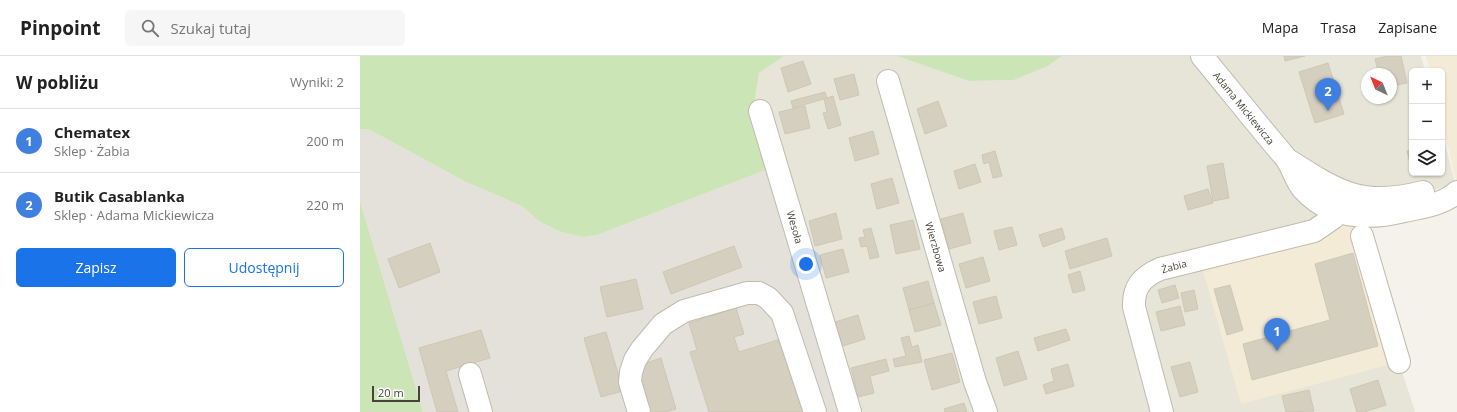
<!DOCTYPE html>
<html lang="pl">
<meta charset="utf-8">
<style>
:root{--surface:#fff;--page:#f6f6f6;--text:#222;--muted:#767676;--line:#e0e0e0;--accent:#1a73e8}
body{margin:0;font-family:"Open Sans",sans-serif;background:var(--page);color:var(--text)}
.controls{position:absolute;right:12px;top:12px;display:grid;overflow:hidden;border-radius:6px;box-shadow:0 1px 3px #0004}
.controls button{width:36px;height:36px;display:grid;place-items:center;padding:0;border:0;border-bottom:1px solid var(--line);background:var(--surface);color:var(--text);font:20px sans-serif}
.compass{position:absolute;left:1001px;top:12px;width:36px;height:36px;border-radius:50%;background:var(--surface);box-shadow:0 1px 3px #0004;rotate:317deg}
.scale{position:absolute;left:12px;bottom:10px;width:48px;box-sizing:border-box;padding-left:4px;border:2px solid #474338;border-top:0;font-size:11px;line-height:14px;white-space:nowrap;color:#474338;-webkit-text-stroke:3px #fff;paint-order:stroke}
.you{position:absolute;left:446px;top:208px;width:14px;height:14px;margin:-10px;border:3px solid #fff;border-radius:50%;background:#1a73e8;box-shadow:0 0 0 6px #1a73e833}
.badge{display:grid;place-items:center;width:26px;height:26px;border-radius:50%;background:var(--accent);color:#fff;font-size:13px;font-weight:700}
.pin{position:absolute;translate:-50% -33px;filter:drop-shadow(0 1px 2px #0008)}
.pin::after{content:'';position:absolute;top:21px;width:14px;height:12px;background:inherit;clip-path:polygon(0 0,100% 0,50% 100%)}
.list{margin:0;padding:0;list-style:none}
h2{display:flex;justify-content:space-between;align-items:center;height:52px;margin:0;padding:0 16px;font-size:17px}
h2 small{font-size:13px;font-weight:400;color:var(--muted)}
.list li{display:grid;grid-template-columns:26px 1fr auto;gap:12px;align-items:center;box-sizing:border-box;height:64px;padding:0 16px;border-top:1px solid var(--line)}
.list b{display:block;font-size:15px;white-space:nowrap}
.list p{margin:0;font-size:13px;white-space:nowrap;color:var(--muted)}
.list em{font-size:13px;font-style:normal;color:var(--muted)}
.actions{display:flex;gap:8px;padding:12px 16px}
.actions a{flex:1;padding:9px 0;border:1px solid var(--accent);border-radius:6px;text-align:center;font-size:14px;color:var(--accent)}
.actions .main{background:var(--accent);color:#fff}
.icon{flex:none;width:22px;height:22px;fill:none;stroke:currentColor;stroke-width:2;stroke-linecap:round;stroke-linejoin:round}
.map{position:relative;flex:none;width:1097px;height:356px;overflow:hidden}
header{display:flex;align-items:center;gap:24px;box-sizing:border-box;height:56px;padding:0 20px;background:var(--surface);border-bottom:1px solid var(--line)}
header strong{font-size:19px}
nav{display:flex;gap:22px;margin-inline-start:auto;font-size:14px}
.search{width:280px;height:36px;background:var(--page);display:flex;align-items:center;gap:10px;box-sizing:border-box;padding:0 14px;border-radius:6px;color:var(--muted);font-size:15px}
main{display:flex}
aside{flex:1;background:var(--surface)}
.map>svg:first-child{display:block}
.residential{fill:#e7e4d8;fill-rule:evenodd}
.commercial{fill:#f4ebd7}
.industrial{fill:#e4e1db}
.green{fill:#cbe5b6}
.building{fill:#d5cfc0;stroke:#cfc7b4}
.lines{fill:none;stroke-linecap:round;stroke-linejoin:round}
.minor-casing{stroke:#bfbbad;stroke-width:24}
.minor{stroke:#fff;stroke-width:22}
.labels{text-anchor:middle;stroke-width:3;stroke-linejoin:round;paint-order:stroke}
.street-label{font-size:10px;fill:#474338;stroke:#fff}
</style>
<header>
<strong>Pinpoint</strong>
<div class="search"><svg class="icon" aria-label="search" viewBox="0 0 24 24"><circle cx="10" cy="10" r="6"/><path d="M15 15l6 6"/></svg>Szukaj tutaj</div>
<nav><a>Mapa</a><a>Trasa</a><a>Zapisane</a></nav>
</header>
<main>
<aside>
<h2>W pobliżu<small>Wyniki: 2</small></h2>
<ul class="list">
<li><span class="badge" style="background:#3f7fe0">1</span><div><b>Chematex</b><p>Sklep · Żabia</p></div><em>200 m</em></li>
<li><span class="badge" style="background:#3f7fe0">2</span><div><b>Butik Casablanka</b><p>Sklep · Adama Mickiewicza</p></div><em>220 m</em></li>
</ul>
<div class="actions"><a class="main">Zapisz</a><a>Udostępnij</a></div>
</aside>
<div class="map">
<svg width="1097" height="356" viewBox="0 0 1097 356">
<rect width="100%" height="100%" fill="#f4f2ea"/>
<path class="residential" d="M424,0h113l72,25 45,-1 34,-14 14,-10h359l4,15h-13v102h30v-42l15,60 -13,-4 -8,2 -100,23 63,150 16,50h-565l-96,-307 5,-32zM1007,18h24v24h-24z"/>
<path class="commercial" d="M1066,0h31v129l-15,-64v-50h-12z
M976,156l26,24 37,126 -158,42 -41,-144z"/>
<path class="industrial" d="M0,73l10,1 96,52 42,18 15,7 17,15 21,10 23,5 13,-2 166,-64 15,-3 72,244h-427l-63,-211z"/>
<path class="green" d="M0,0h424l-25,17 -5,32 24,63 -15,3 -166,64 -13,2 -23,-5 -21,-10 -17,-15 -15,-7 -42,-18 -96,-52 -10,-1z
M537,0h165l-14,10 -34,14 -45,1z
M0,145l63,211h-63z"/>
<path class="building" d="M924,0h21l-20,5z
M1027,0h14l6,27 -16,3v-12h-12l-4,-15z
M443,5l8,23 -23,8 -7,-24z
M968,7l16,51 -29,9 -16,-51z
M494,18l5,21 -19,5 -6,-21z
M465,36l2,6 -34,10 -2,-7z
M473,40l8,29 -13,4 -5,-16 4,-1 -3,-13z
M578,45l9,25 -22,8 -8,-25z
M445,50l5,22 -25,6 -6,-22z
M513,75l6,23 -24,7 -6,-23z
M1052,94v20l-5,-19z
M635,95l7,25 -9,2 -4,-16 -5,2 -2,-9z
M863,107l6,35 -16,3 -6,-35z
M615,108l6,18 -22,7 -5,-18z
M532,122l7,25 -22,6 -6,-25z
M848,133l5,14 -25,7 -4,-14z
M476,157l6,26 -27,7 -6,-25z
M603,157l8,30 -22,6 -8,-30z
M553,164l7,29 -24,5 -6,-29z
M652,171l5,18 -18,5 -5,-19z
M511,172l8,29 -9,2 -3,-13 -6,1 -2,-9 6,-1 -2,-7z
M702,172l3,11 -22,8 -4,-12z
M747,182l5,18 -42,13 -5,-18z
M70,187l10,29 -41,16 -11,-29z
M374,190l8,21 -71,27 -8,-22z
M483,193l6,23 -23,6 -6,-23z
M993,197l25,93 -126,34 -9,-36 87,-24 -15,-56z
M623,201l7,24 -24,7 -7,-24z
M720,215l5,19 -12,3 -5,-18z
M276,223l7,30 -36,8 -7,-30z
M568,225l6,22 -25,7 -6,-22z
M815,229l4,13 -17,5 -4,-13z
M870,229l13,45 -16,5 -13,-46z
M834,234l4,19 -13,3 -4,-19z
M636,240l6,22 -23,6 -6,-22z
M574,247l7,22 -26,7 -6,-22z
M820,250l5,19 -24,6 -5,-19z
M376,252l8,26 -10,3 5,15 45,-14 24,74h-99l-19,-60 7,-2 -8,-27z
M498,259l7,24 -22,7 -8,-24z
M706,273l4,11 -32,11 -4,-13z
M121,274l9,28 -44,13 12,41h-21l-18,-64z
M246,276l17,59 -22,6 -17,-59z
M549,280l3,11 6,-2 4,17 -27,5 -2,-8 13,-3 -5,-18z
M658,295l9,28 -23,7 -8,-28z
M592,297l8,29 -28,8 -8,-30z
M301,302l15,51 -10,3h-18l-10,-31 5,-17z
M526,303l3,12 -19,5 4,17 -16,4 -7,-29z
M830,306l8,30 -18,5 -9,-30z
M708,308l6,22 -28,8 -3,-9 11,-4 -3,-12z
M1018,324l8,25 -22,7h-7l-7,-23z
M949,334l5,21 -28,1 -4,-16z
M604,347l3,9h-22l-1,-3z"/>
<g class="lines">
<defs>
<path id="minor" d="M842,0c28,34 55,68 83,101 8,10 10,23 18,32 27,30 64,31 101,22 19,-4 38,-6 53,-19
M528,25l87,301 11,30
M400,55l90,301
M928,104c50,32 74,48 135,32
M1002,180l37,126
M110,318l11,38
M279,356l-9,-30 1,-10 4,-12 7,-11 21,-25 21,-13 63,-18h12l9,5 14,15 33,99
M802,356l-28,-105c-1,-20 8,-30 26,-38l154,-38 19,-13 15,-25"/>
</defs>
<use href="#minor" class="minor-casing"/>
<use href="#minor" class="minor"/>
</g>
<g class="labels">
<g class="street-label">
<text transform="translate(884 52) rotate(51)" y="4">Adama Mickiewicza</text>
<text transform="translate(435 171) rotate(74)" y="4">Wesoła</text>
<text transform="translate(576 191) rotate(74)" y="4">Wierzbowa</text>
<text transform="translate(814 210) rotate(-15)" y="4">Żabia</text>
</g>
</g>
</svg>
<div class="controls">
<button>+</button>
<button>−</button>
<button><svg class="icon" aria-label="layers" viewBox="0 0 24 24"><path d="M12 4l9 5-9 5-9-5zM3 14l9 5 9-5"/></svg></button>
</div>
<svg class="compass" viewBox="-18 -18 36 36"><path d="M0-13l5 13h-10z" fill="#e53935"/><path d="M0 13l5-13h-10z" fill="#767676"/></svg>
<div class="scale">20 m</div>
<div class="you"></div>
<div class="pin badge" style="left:917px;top:295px;background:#3f7fe0">1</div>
<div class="pin badge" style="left:968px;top:55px;background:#3f7fe0">2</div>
</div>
</main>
